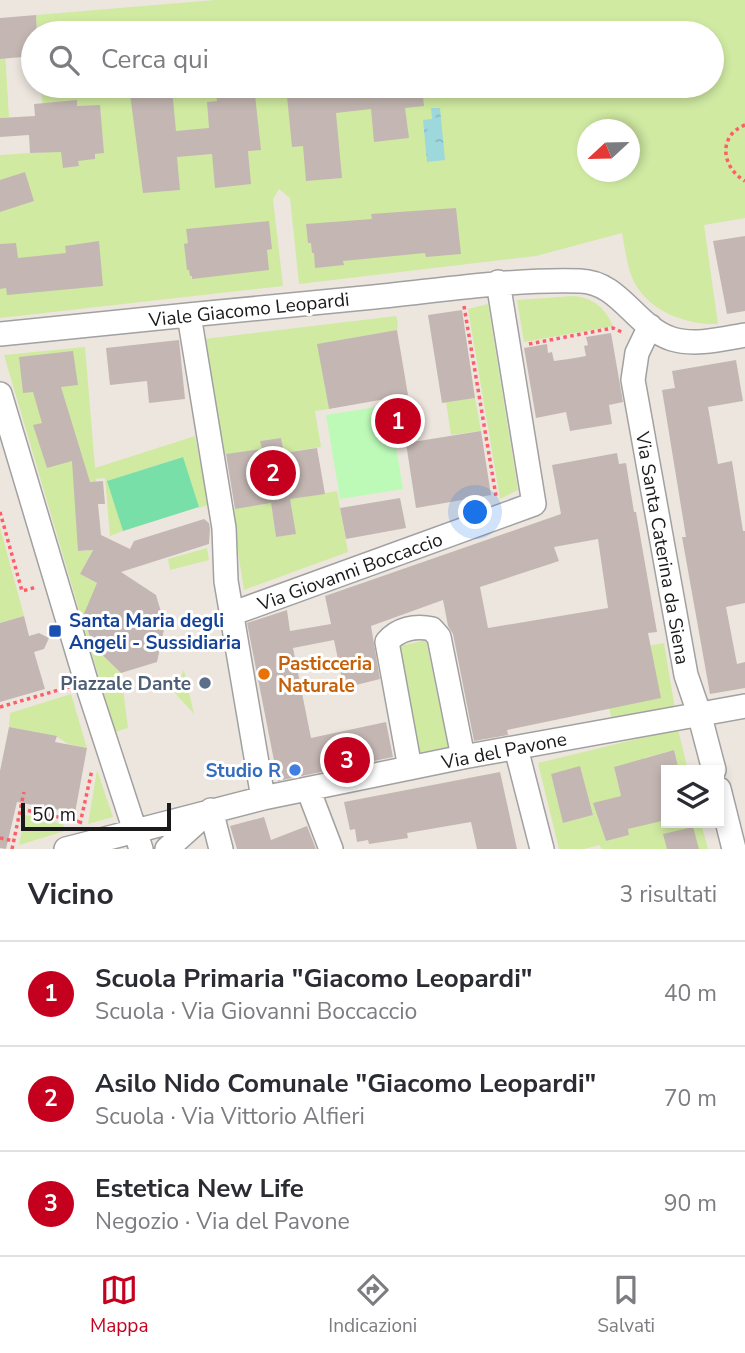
<!DOCTYPE html>
<html lang="it">
<meta charset="utf-8">
<style>
:root{--surface:#fff;--page:#f7f7f7;--text:#2b2b33;--muted:#7c7c81;--line:#e1e1e2;--accent:#c5001e}
body{margin:0;font-family:"Nunito Sans",sans-serif;background:var(--page);color:var(--text)}
.controls{position:absolute;right:21px;bottom:21px;display:grid;overflow:hidden;border-radius:0px;box-shadow:0 4px 10px #0003}
.controls button{width:63px;height:63px;display:grid;place-items:center;padding:0;border:0;border-bottom:2px solid var(--line);background:var(--surface);color:var(--text);font:35px sans-serif}
.compass{position:absolute;left:577px;top:119px;width:63px;height:63px;border-radius:50%;background:var(--surface);box-shadow:0 4px 10px #0003;rotate:248deg}
.scale{position:absolute;left:21px;bottom:18px;width:150px;box-sizing:border-box;padding-left:7px;border:4px solid #1a1a1a;border-top:0;font-size:19px;line-height:24px;white-space:nowrap;color:#1a1a1a;-webkit-text-stroke:5px #fff;paint-order:stroke}
.you{position:absolute;left:476px;top:513px;width:24px;height:24px;margin:-18px;border:5px solid #fff;border-radius:50%;background:#1a73e8;box-shadow:0 0 0 10px #1a73e833}
.badge{display:grid;place-items:center;width:46px;height:46px;border-radius:50%;background:var(--accent);color:#fff;font-size:23px;font-weight:700}
.pin{position:absolute;translate:-50% -50%;border:4px solid #fff;box-shadow:0 2px 7px #0006}
.list{margin:0;padding:0;list-style:none}
h2{display:flex;justify-content:space-between;align-items:center;height:91px;margin:0;padding:0 28px;font-size:30px}
h2 small{font-size:23px;font-weight:400;color:var(--muted)}
.list li{display:grid;grid-template-columns:46px 1fr auto;gap:21px;align-items:center;box-sizing:border-box;height:105px;padding:0 28px;border-top:2px solid var(--line)}
.list b{display:block;font-size:26px;white-space:nowrap}
.list p{margin:0;font-size:23px;white-space:nowrap;color:var(--muted)}
.list em{font-size:23px;font-style:normal;color:var(--muted)}
.icon{flex:none;width:38px;height:38px;fill:none;stroke:currentColor;stroke-width:2;stroke-linecap:round;stroke-linejoin:round}
.map{position:relative;flex:none;width:745px;height:849px;overflow:hidden}
.search{position:absolute;background:var(--surface);box-shadow:0 4px 10px #0003;left:21px;right:21px;top:21px;height:77px;display:flex;align-items:center;gap:18px;box-sizing:border-box;padding:0 24px;border-radius:38px;color:var(--muted);font-size:26px}
.sheet{height:406px;background:var(--surface)}
nav{display:flex;justify-content:space-around;align-items:center;box-sizing:border-box;height:98px;border-top:2px solid var(--line);background:var(--surface);font-size:19px;color:var(--muted)}
nav a{display:grid;justify-items:center;gap:4px}
nav .on{color:var(--accent)}
.map>svg:first-child{display:block}
.grass{fill:#d0eaa2;fill-rule:evenodd}
.park{fill:#bdfab8}
.pitch{fill:#79dfa8}
.water{fill:url(#water-ripples)}
.building{fill:#c4b7b3;fill-rule:evenodd}
.lines{fill:none;stroke-linecap:round;stroke-linejoin:round}
.street-casing{stroke:#a1a1a1;stroke-width:26}
.path{stroke:#fd5f68;stroke-width:3.5;stroke-dasharray:3.5 3.5;stroke-linecap:butt}
.street{stroke:#fff;stroke-width:23}
.transit-dot{fill:#1a4fb4;stroke:#fff;stroke-width:2.5}
.food-dot{fill:#e8710a;stroke:#fff;stroke-width:2.5}
.service-dot{fill:#5c6f8a;stroke:#fff;stroke-width:2.5}
.shop-dot{fill:#3f7fe0;stroke:#fff;stroke-width:2.5}
.labels{text-anchor:middle;stroke-width:6;stroke-linejoin:round;paint-order:stroke}
.street-label{font-size:19px;fill:#1a1a1a;stroke:#fff}
.transit-label{font-size:19px;font-weight:bold;fill:#164399;stroke:#fff;text-anchor:start}
.food-label{font-size:19px;font-weight:bold;fill:#c56008;stroke:#fff;text-anchor:start}
.service-label{font-size:19px;font-weight:bold;fill:#4e5e75;stroke:#fff;text-anchor:end}
.shop-label{font-size:19px;font-weight:bold;fill:#366cbe;stroke:#fff;text-anchor:end}
</style>
<div class="map">
<svg width="745" height="849" viewBox="0 0 745 849">
<defs>
<pattern id="water-ripples" width="26" height="14" patternUnits="userSpaceOnUse" patternTransform="scale(1.75)"><rect width="26" height="14" fill="#9dd8dc"/><path d="M2 4q2-2 4 0t4 0M15 11q2-2 4 0t4 0" fill="none" stroke="#87b9bc"/></pattern>
</defs>
<rect width="100%" height="100%" fill="#ede6df"/>
<path class="grass" d="M215,0h530v218l-41,7 14,99c-32,1 -68,-12 -84,-42 -7,-14 -9,-34 -12,-49l-86,23 -237,28 -9,-86 -11,-9 -6,10 10,87 -283,32v-163l46,-3 -5,-66h671v-53h-675l-1,-18zM588,130h42v42h-42z
M5,53l4,64 -9,1v-64z
M573,296c20,1 33,13 40,30l-89,16 -7,-42z
M488,304l30,186 -18,9 -32,-190z
M396,316l2,6 -1,8 -79,14 11,65 -14,2 6,36 -37,6 -3,-15 -20,3 1,8 -40,6 -18,-116z
M85,347l10,121 100,-32 13,69 -9,3 -17,-51 -74,24 15,50 -13,5 -5,-58 -9,1v3l-22,2 5,67h9l2,-4 3,2 -13,25 20,11 -17,32 10,29 28,27 7,55 -13,4 -111,-377z
M475,398l6,33 -30,4 -5,-33z
M337,491l11,61 -104,38 -13,-81 40,-6 5,34 19,-3 -5,-35z
M0,527l24,89 -24,7z
M207,548l2,12 -39,10 -2,-11z
M426,640l22,107 -31,6 -21,-106z
M664,643l11,66 -63,13 -13,-67z
M184,670l10,44 -21,-23z
M71,694l16,54 -19,-4 -12,-8 -47,-9 1,-14z
M678,729l10,41h-9l-5,-20 -30,8 12,48 10,-2v19h35l7,26h-107l-1,-4 -16,4h-25l-21,-86zM627,764l20,60 -19,5 1,6 -23,6 -4,-13 19,-32 -7,-29zM580,767l13,48 -29,8 -13,-49z
M97,770l16,47 -25,7z
M25,815l38,9 2,7 -46,14z"/>
<path class="park" d="M389,405l14,84 -63,10 -14,-84z"/>
<path class="pitch" d="M183,457l16,50 -76,24 -16,-50z"/>
<path class="water" d="M431,108h9l5,52 -18,2 -4,-42 9,-1z"/>
<path class="building" d="M36,15l1,18h-4v23l-33,3v-41z
M215,86h39l7,64 -13,1 3,33 -36,4 -3,-34 -35,3 3,33 -37,3 -13,-99 42,-5 4,42 33,-3 -2,-26 10,-1z
M286,86h126v3l10,-1 2,18 -19,2 4,30 -35,4 -3,-33 -35,4 6,65 -36,3 -3,-35 -11,1z
M77,100v6l23,-1 4,48 -9,1v5l-17,2 1,5 -16,2 -2,-16 -31,1 -1,-18 -29,2v-19l35,-2 -1,-12z
M25,172l9,29 -34,11v-32z
M456,208l5,46 -35,3 -1,-4 -82,8 1,4 -29,3 -1,-15h-2l-1,-10h-3l-2,-19 66,-5 -1,-5z
M269,221l3,28 -5,1 2,20 -77,9v-3h-2l-1,-6h-2l-3,-26 4,-1 -2,-14z
M745,236v75l-18,3 -14,-73z
M99,241l4,45 -96,9 -1,-7 -6,1v-45l16,-1 2,15 48,-5 -1,-7z
M462,310l13,88 -33,5 -14,-88z
M397,330l11,65 -79,14 -12,-65z
M611,333l12,69 -14,3 3,19 -42,7 -4,-19 -30,6 -12,-70 23,-4 1,9 4,-1 2,9 15,-2 17,-3 -2,-10 4,-1 -2,-8z
M179,340l6,59 -36,4 -2,-22 -37,4 -4,-37z
M73,351l5,34 -17,2 29,95 13,-1 2,23h-7l3,31 29,14 4,-8 70,-22 5,4 1,6 -1,15 -88,28 35,23 9,30 -8,37 -36,11 -28,-27 -10,-30 14,-33 -17,-9 13,-24 -15,1 -6,-90 -25,7 -14,-43 9,-2 -9,-31 -10,1 -4,-36z
M736,360l7,41 -35,6 10,57 14,-3 11,70h2v72l-19,4 11,57 8,-2v26l-35,6 -28,-157h4l-24,-147 13,-2 -3,-17z
M481,431l10,64 -75,13 -10,-65z
M281,438l3,15 33,-5 8,46 -35,5 6,35 -20,3 -5,-34 -36,6 -9,-55 36,-5 -2,-8z
M617,453l2,11 7,-1 8,49h2l21,120 -9,1 13,65 -154,32 1,5 -34,6 -21,-107 -5,-8 -5,-26 -72,26 9,53 -36,9 -10,-48 -41,8 18,90 75,-16 7,35 -115,24 -31,-158 40,-13 3,21 41,-7 -6,-28 236,-82 -9,-49zM598,539l10,69 -120,20 -8,-41 79,-26 -5,-14z
M400,498l6,30 -60,11 -6,-31z
M24,616l5,20 10,-3 10,5 -5,11 -10,3 11,37 -45,13v-79z
M9,727l48,9 -2,6 32,6 -12,65 -58,-11 -11,47 -6,-1v-77z
M674,750l5,20h-13v50l-38,9 1,6 -23,6 -13,-38 28,-7 -7,-29z
M580,766l13,49 -30,8 -12,-49z
M500,772l17,77h-40l-6,-27 -64,11 1,5 -39,6 -1,-4 -11,2 -2,-13 -5,1 -6,-28z
M264,817l7,23 36,-14 9,23h-79l-7,-23z
M693,827l6,22h-32l-4,-15z"/>
<g class="lines">
<defs>
<path id="street" d="M189,315l35,213 2,53 37,217
M650,326l-13,27 -4,27 53,295 13,38 15,57
M0,334c125,-13 249,-25 374,-37 69,-7 137,-18 206,-16 40,1 55,46 92,58 23,7 50,0 73,-4
M0,394l86,287 55,168
M231,614l303,-110 -36,-222
M516,748l26,101
M410,768l-23,-126c11,-13 28,-17 45,-13l7,8 24,120
M308,789l23,60
M719,789l15,60
M211,810l10,39
M66,849l197,-51 200,-41 282,-51
M167,849l41,-37"/>
</defs>
<use href="#street" class="street-casing"/>
<path class="path" d="M745,125c-28,11 -23,43 0,56
M464,306l32,190
M529,344l84,-16 11,5
M0,512l22,79 15,-4
M108,685l14,-4
M0,707l69,-20
M21,809l60,13
M80,824l12,-54
M0,838l14,3
M12,849l12,-57"/>
<use href="#street" class="street"/>
</g>
<rect class="transit-dot" x="48" y="624" width="14" height="14" rx="3.5"/>
<circle class="food-dot" cx="264" cy="674" r="7"/>
<circle class="service-dot" cx="205" cy="683" r="7"/>
<circle class="shop-dot" cx="295" cy="770" r="7"/>
<g class="labels">
<g class="street-label">
<text transform="translate(249 309) rotate(-6)" y="7">Viale Giacomo Leopardi</text>
<text transform="translate(663 548) rotate(80)" y="7">Via Santa Caterina da Siena</text>
<text transform="translate(350 571) rotate(-20)" y="7">Via Giovanni Boccaccio</text>
<text transform="translate(504 750) rotate(-11)" y="7">Via del Pavone</text>
</g>
<g class="transit-label">
<text x="69" y="627">Santa Maria degli<tspan x="69" dy="22">Angeli - Sussidiaria</tspan></text>
</g>
<g class="food-label">
<text x="278" y="670">Pasticceria<tspan x="278" dy="22">Naturale</tspan></text>
</g>
<g class="service-label">
<text x="191" y="690">Piazzale Dante</text>
</g>
<g class="shop-label">
<text x="281" y="777">Studio R</text>
</g>
</g>
</svg>
<div class="controls">
<button><svg class="icon" aria-label="layers" viewBox="0 0 24 24"><path d="M12 4l9 5-9 5-9-5zM3 14l9 5 9-5"/></svg></button>
</div>
<svg class="compass" viewBox="-18 -18 36 36"><path d="M0-13l5 13h-10z" fill="#e53935"/><path d="M0 13l5-13h-10z" fill="#7c7c81"/></svg>
<div class="scale">50 m</div>
<div class="you"></div>
<div class="pin badge" style="left:398px;top:421px">1</div>
<div class="pin badge" style="left:273px;top:473px">2</div>
<div class="pin badge" style="left:347px;top:760px">3</div>
<div class="search"><svg class="icon" aria-label="search" viewBox="0 0 24 24"><circle cx="10" cy="10" r="6"/><path d="M15 15l6 6"/></svg>Cerca qui</div>
</div>
<section class="sheet">
<h2>Vicino<small>3 risultati</small></h2>
<ul class="list">
<li><span class="badge">1</span><div><b>Scuola Primaria &quot;Giacomo Leopardi&quot;</b><p>Scuola · Via Giovanni Boccaccio</p></div><em>40 m</em></li>
<li><span class="badge">2</span><div><b>Asilo Nido Comunale &quot;Giacomo Leopardi&quot;</b><p>Scuola · Via Vittorio Alfieri</p></div><em>70 m</em></li>
<li><span class="badge">3</span><div><b>Estetica New Life</b><p>Negozio · Via del Pavone</p></div><em>90 m</em></li>
</ul>
</section>
<nav>
<a class="on"><svg class="icon" aria-label="map" viewBox="0 0 24 24"><path d="M3 6l6-2 6 2 6-2v14l-6 2-6-2-6 2zM9 4v14M15 6v14"/></svg>Mappa</a>
<a><svg class="icon" aria-label="directions" viewBox="0 0 24 24"><path d="M12 3l9 9-9 9-9-9zM9 14v-3h6M13 9l2 2-2 2"/></svg>Indicazioni</a>
<a><svg class="icon" aria-label="saved" viewBox="0 0 24 24"><path d="M7 4h10v16l-5-4-5 4z"/></svg>Salvati</a>
</nav>
